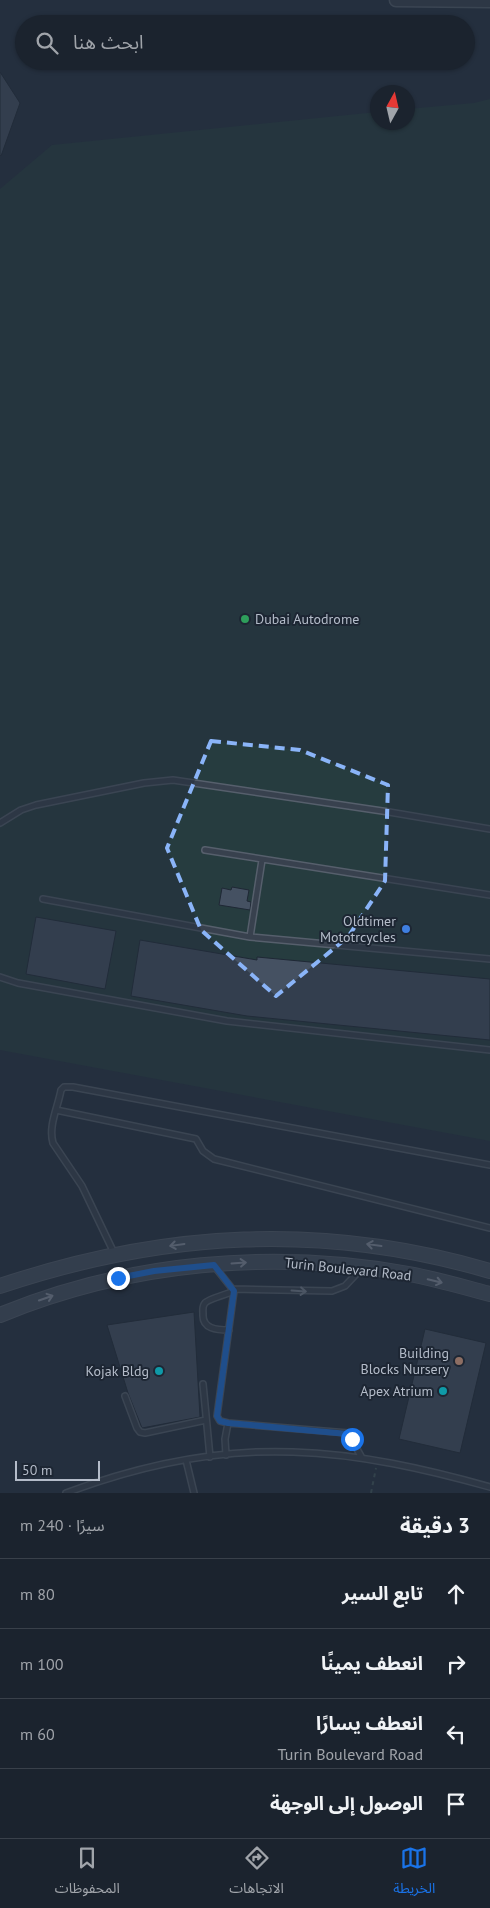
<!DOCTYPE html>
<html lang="ar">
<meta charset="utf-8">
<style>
:root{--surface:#1b232e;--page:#242b36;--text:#f1f3f6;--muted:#a0a4aa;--line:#39404a;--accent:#1a73e8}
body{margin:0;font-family:"PT Sans","Noto Sans Arabic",sans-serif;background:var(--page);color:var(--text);direction:rtl}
.compass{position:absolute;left:370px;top:85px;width:45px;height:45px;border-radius:50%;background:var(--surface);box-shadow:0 1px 4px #0004;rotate:8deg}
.scale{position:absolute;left:15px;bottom:12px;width:85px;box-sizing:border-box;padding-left:5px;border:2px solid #b4bcc9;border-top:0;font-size:14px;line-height:18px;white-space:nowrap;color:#b4bcc9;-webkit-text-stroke:4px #1d2633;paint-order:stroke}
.stop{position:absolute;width:15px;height:15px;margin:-11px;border:4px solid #1a73e8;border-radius:50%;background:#fff}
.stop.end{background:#1a73e8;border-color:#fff;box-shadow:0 1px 5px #0008}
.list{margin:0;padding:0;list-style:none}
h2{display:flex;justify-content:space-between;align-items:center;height:65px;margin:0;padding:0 20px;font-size:21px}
h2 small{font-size:16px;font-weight:400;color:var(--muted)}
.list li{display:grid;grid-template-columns:32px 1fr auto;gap:15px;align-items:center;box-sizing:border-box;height:70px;padding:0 20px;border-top:1px solid var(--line)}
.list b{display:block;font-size:19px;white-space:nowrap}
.list p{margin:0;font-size:16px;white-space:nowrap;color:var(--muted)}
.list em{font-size:16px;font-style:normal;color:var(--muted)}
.icon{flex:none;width:28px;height:28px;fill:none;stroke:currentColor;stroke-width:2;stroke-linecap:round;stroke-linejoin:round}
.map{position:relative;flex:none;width:490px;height:1493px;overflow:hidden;direction:ltr}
.search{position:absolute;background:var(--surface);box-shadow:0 1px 4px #0004;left:15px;right:15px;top:15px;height:55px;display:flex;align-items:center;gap:12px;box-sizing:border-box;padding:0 18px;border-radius:28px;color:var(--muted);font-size:19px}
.sheet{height:345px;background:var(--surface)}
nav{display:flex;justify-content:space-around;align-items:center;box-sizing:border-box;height:70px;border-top:1px solid var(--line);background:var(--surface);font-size:14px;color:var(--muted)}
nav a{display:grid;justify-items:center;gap:2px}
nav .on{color:var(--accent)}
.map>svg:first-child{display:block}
.green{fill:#263c3f}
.building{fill:#455162;stroke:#1f2835}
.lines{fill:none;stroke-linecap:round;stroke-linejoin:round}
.service-casing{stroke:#565f6c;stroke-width:8}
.tertiary-casing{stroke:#565f6c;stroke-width:15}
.secondary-casing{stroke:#565f6c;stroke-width:16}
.path{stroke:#44595c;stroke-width:2;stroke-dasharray:4 4;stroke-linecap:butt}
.service{stroke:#38414e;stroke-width:5}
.tertiary{stroke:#38414e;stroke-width:12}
.secondary{stroke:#465061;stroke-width:14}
.oneway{stroke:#8e96a5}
.oneway2{stroke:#7c8592}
.route{stroke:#1a73e8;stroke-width:6}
.marked{fill:none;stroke:#8ab4f8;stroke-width:4;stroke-dasharray:10 6;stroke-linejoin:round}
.leisure-dot{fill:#2e9e5b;stroke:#1d2633;stroke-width:2}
.shop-dot{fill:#3f7fe0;stroke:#1d2633;stroke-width:2}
.education-dot{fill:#8d6e63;stroke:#1d2633;stroke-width:2}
.culture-dot{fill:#0f9aa8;stroke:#1d2633;stroke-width:2}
.labels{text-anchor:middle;stroke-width:4;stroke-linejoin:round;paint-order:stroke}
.poi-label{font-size:14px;fill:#b4bcc9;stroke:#1d2633;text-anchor:end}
.street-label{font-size:14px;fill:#b4bcc9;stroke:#1d2633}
</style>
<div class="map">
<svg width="490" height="1493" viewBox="0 0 490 1493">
<rect width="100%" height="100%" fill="#242f3e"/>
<path class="green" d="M490,99v1042l-490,-91v-861l52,-44 325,-33 1,10h30v-13l66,-6z"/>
<path class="building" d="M0,72l20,31 -19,53 -1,-1z
M232,887l17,3 -2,11 4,1 -1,8 -31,-5 3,-17 9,2z
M36,917l80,14 -11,58 -79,-15z
M140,940l117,20v-3l233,22v61l-243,-24 -116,-20z
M194,1312l6,105 -58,11 -14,-35 -21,-68z
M425,1329l61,14 -26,110 -61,-14z"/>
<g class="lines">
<defs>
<path id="service" d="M0,823l21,-13 15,-5 108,-22 29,-3 216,32 101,17
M205,850l285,45
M43,899l207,38 240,22
M250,937l12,-77
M0,977l18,6 209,38 263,29
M56,1110l140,29 7,12 11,8 276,69
M115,1255l-33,-69 -29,-43c-5,-17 5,-36 8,-53l3,-3h9l417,78
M215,1267l19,24 -17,125 3,5 8,2 120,10 14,25
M233,1289l99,2 13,-5 16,-17
M229,1330c-12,0 -27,-1 -26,-16 0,-3 -1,-8 2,-11 3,-4 23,-9 29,-12
M203,1384l7,73
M125,1396l12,32 3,4 5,1 61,-13
M226,1455l-1,-16 3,-16
M186,1460l8,33
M66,1493c72,-27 150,-44 227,-41 67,2 133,17 197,35"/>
<path id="tertiary" d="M396,0l94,1"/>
<path id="secondary" d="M0,1286c164,-55 323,-64 490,-15
M0,1315c128,-53 273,-66 409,-41 27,5 54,13 81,20"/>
</defs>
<use href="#service" class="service-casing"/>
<use href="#tertiary" class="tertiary-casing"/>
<use href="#secondary" class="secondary-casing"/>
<path class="path" d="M371,1493l5,-25"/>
<use href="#service" class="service"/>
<use href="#tertiary" class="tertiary"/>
<use href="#secondary" class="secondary"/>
</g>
<defs><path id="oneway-shaft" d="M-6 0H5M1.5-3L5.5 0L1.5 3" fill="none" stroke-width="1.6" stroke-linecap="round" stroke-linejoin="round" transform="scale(1.25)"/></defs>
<g class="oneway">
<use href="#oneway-shaft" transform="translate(177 1245) rotate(172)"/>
<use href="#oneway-shaft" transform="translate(374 1245) rotate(-172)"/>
<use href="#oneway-shaft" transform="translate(239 1263) rotate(-4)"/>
<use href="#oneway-shaft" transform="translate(435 1281) rotate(13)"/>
<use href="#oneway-shaft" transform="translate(46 1298) rotate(-19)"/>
</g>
<use class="oneway2" href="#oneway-shaft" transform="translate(299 1291) rotate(4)"/>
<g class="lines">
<path class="route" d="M118,1278l36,-7 60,-6 20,26 -17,125 3,5 8,2 120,11 4,5"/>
</g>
<path d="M0 0H490V1493H0ZM211,741l89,9 88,35 -3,96 -37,56 -72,59 -75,-66 -34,-82z" fill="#242f3e" fill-opacity=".55" fill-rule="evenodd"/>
<path class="marked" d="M211,741l89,9 88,35 -3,96 -37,56 -72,59 -75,-66 -34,-82z"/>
<circle class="leisure-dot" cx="245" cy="619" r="5"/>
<circle class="shop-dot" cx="406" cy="929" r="5"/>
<circle class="education-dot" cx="459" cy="1361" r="5"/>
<g class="culture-dot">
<circle cx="159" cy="1371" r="5"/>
<circle cx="443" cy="1391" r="5"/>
</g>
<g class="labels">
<g class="poi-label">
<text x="255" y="624" text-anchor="start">Dubai Autodrome</text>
<text x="396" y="926">Oldtimer<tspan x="396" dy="16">Mototrcycles</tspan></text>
<text x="449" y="1358">Building<tspan x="449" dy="16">Blocks Nursery</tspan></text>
<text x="149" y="1376">Kojak Bldg</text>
<text x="433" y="1396">Apex Atrium</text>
</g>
<g class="street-label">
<text transform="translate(348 1269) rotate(6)" y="5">Turin Boulevard Road</text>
</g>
</g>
</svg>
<svg class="compass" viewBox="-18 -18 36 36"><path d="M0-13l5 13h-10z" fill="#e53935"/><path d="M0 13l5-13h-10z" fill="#a0a4aa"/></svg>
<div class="scale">50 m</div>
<div class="stop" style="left:352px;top:1439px"></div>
<div class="stop end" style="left:118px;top:1278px"></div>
<div class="search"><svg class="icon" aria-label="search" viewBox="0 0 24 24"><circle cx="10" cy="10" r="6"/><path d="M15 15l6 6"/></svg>ابحث هنا</div>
</div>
<section class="sheet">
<h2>3 دقيقة<small>سيرًا · 240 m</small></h2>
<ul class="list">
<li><svg class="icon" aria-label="ahead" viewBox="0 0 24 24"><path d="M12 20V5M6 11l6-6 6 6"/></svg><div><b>تابع السير</b></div><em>80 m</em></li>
<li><svg class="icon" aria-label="right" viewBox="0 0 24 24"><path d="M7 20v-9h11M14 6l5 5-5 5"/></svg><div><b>انعطف يمينًا</b></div><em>100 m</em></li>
<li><svg class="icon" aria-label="left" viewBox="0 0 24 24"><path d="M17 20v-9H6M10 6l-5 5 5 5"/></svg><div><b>انعطف يسارًا</b><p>Turin Boulevard Road</p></div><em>60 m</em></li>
<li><svg class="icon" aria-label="arrive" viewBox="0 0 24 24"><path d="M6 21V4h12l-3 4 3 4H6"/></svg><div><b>الوصول إلى الوجهة</b></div></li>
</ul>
</section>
<nav>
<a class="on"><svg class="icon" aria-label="map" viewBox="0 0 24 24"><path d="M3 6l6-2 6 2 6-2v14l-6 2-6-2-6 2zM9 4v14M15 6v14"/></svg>الخريطة</a>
<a><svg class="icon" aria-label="directions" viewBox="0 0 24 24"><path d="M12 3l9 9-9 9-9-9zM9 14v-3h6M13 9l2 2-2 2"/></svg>الاتجاهات</a>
<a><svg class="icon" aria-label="saved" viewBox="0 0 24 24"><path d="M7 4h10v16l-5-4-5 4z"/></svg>المحفوظات</a>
</nav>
